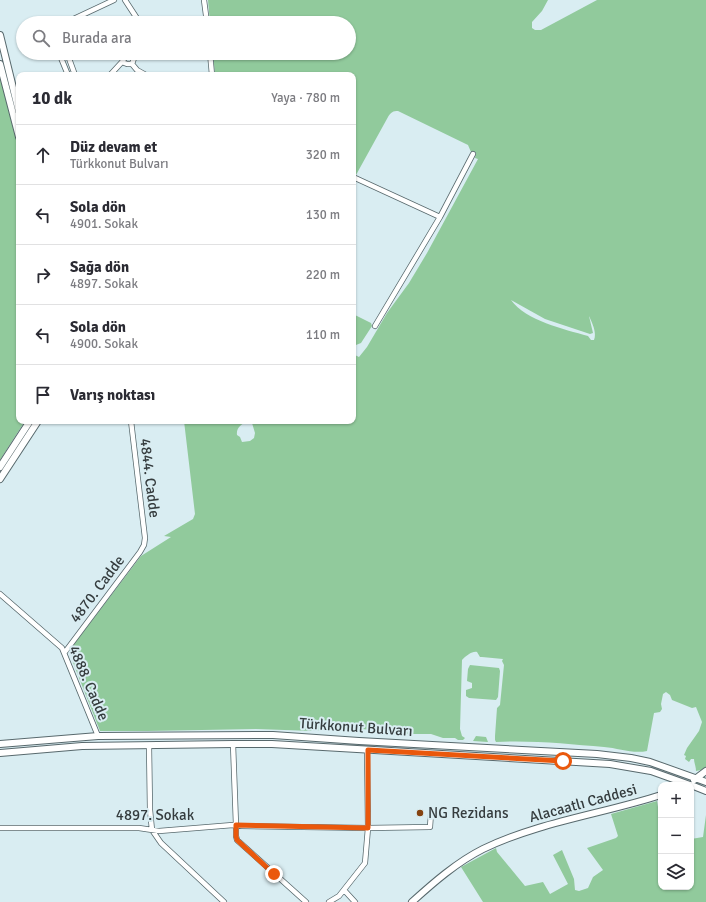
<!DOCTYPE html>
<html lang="tr">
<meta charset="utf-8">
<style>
:root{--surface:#fff;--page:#f7f7f7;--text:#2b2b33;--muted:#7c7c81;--line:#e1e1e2}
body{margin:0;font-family:Signika,sans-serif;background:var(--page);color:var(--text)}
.controls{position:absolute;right:12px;bottom:12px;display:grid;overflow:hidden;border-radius:8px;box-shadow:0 1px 3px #0004}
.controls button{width:36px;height:36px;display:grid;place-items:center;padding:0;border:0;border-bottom:1px solid var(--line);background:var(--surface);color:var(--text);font:20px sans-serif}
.stop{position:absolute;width:12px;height:12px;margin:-9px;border:3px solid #ea580c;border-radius:50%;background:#fff}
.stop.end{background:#ea580c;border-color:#fff;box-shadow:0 1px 4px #0008}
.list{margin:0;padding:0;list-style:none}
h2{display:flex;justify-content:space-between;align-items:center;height:52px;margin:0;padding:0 16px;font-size:17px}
h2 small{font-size:13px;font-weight:400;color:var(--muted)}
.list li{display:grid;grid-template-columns:26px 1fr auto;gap:12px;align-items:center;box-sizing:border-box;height:60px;padding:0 16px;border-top:1px solid var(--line)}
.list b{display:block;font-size:15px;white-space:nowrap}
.list p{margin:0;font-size:13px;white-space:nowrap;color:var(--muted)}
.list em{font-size:13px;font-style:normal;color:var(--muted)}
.icon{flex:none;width:22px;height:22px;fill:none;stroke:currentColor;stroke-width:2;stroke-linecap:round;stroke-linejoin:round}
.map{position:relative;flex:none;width:706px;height:902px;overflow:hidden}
.search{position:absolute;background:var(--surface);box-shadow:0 1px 3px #0004;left:16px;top:16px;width:340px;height:44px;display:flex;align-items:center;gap:10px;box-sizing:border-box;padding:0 14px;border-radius:22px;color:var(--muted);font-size:15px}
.panel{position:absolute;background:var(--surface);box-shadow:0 1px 3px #0004;left:16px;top:72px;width:340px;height:352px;border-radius:8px}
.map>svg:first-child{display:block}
.green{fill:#91ca9c;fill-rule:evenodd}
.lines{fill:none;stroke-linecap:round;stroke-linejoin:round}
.minor-casing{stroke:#58696d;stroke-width:6}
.tertiary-casing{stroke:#58696d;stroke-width:8}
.minor{stroke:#fff;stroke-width:4.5}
.tertiary{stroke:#fff;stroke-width:6}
.route{stroke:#ea580c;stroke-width:5}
.poi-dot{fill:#854311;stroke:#d9edf2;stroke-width:1.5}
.labels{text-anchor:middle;stroke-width:4;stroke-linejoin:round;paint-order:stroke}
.street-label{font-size:15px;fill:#353c3e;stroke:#d9edf2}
.poi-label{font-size:15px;fill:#353c3e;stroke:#d9edf2;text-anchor:start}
</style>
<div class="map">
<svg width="706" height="902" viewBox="0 0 706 902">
<rect width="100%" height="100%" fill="#d9edf2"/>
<path class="green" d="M208,0h340l-6,11 -10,11v6l3,2h6l56,-30h109v767l-5,3 -5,1c0,-5 -2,-8 -2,-12h-3l-2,3 -4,-3 1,-3 -2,-1 3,-7 12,-17 3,-9 -6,-15 -4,1 -20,-8 -2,-5 -4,-3 -3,2 -2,10 1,5 -2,3 -6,1 -7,38c-14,3 -29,-3 -43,-4 -35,-3 -73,-7 -108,-5l-1,-2v-4l2,-28 3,-3 4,-40 -2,-4 1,-2 -21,-2h-2l-3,-5c-5,-1 -11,4 -15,8l-2,69 2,7 3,2 -2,2h-5l-3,-2h-12l-12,-4h-23l-46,-5 -41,1 -8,1 -57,-2 -108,2h-48l-28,-71v-11l2,-5 67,-88 30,-19 -7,-1 29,-17 2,-5 -11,-93h169v-67l6,3 8,-10 20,-34 22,-30 18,-30 51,-94 -3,-1 1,-6h-5l-3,-7 -70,-34c-5,0 -7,1 -10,6l-32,58 -3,-2v-98h-138l-2,-22h136v-30h-139zM511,300l34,19 45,15 3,-1 -4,-17c3,7 8,16 5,24h-3l-3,-4c-24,-7 -62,-15 -77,-36zM248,421l4,2 3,10 -1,5 -4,3 -8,1 -2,-5 -3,-2c-1,-8 5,-11 11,-14z
M0,68l19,69v284h6l-25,39z
M353,314l18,9 1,3 -11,17 -5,2 -3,3z
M470,665l29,3 1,3 -2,26 -2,3 -27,-2 -3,-2v-6l6,-2v-5l-5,-2 1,-12z
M476,736l10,1 2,5 -15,-1z
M657,801l4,24v62h30v-48l12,-2 3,-22v87h-223l-22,-35 35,-19 1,4 28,34 18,-4 7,12 18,-10 -15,-29 9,-5 12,29 1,11 4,1 9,-3 5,-11 10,-7 -16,-22 29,-10 2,-2 -7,-22z"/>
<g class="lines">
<defs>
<path id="minor" d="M125,0l15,23
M204,0l3,23
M65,23l49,-23
M118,23l7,-2 7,2
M59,53l9,22
M67,53l8,22
M210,53l2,22
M122,62l5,2h5l5,6 9,5
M132,64l4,-11
M110,75l12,-13 6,-9
M353,177l87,40
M375,326l65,-109 33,-63
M0,594l62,54 36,88
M65,652l75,-100 4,-7 1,-7 -14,-117
M233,744l3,81v11l1,4 69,62
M149,745l1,65 2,20 9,13 63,59
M0,828h139l20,3 74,-6 9,1 126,2 62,-1 1,-14
M344,890l11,12
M329,902l10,-6 26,-33 3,-35 -1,-78"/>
<path id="tertiary" d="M0,35l19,77
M0,64l19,73
M0,467l30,-46
M0,479l38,-58
M0,744l98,-8 175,-1 86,6 238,13 34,4 19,4 56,20
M0,753l82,-7 151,-2h39l338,20 41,7 39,14
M694,780l12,-9
M691,785l15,6
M412,902c21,-19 45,-40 71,-53 56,-27 119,-35 178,-54"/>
</defs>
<use href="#minor" class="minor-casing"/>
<use href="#tertiary" class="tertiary-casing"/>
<use href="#minor" class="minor"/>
<use href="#tertiary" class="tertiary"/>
</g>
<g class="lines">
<path class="route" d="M274,874l-37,-34 -1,-4v-11l132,3v-78l195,11"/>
</g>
<circle class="poi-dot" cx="420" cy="813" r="4"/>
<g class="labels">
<g class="street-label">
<text transform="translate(150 478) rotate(83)" y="5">4844. Cadde</text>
<text transform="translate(97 589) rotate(-53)" y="5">4870. Cadde</text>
<text transform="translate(89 683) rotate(67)" y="5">4888. Cadde</text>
<text transform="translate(356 727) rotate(4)" y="5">Türkkonut Bulvarı</text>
<text transform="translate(583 803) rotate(-15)" y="5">Alacaatlı Caddesi</text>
<text x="155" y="820">4897. Sokak</text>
</g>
<g class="poi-label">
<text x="428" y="818">NG Rezidans</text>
</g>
</g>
</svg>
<div class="controls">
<button>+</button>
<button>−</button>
<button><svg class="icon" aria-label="layers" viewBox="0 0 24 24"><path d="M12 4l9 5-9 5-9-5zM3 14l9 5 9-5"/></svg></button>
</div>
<div class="stop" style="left:563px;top:761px"></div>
<div class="stop end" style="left:274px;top:874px"></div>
<div class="search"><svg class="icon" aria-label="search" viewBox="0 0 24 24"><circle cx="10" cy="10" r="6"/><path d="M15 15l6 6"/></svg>Burada ara</div>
<section class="panel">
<h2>10 dk<small>Yaya · 780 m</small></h2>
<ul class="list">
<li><svg class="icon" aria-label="ahead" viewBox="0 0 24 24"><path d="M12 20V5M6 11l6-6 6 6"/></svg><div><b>Düz devam et</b><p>Türkkonut Bulvarı</p></div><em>320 m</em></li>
<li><svg class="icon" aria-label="left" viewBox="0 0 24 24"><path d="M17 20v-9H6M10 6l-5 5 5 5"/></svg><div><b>Sola dön</b><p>4901. Sokak</p></div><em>130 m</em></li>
<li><svg class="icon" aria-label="right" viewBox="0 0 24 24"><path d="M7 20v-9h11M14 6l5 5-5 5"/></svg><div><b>Sağa dön</b><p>4897. Sokak</p></div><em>220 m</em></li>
<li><svg class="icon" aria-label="left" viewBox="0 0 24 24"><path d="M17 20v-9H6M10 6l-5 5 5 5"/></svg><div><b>Sola dön</b><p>4900. Sokak</p></div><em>110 m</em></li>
<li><svg class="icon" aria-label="arrive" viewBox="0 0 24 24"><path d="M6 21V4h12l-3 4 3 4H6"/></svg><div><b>Varış noktası</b></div></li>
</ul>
</section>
</div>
